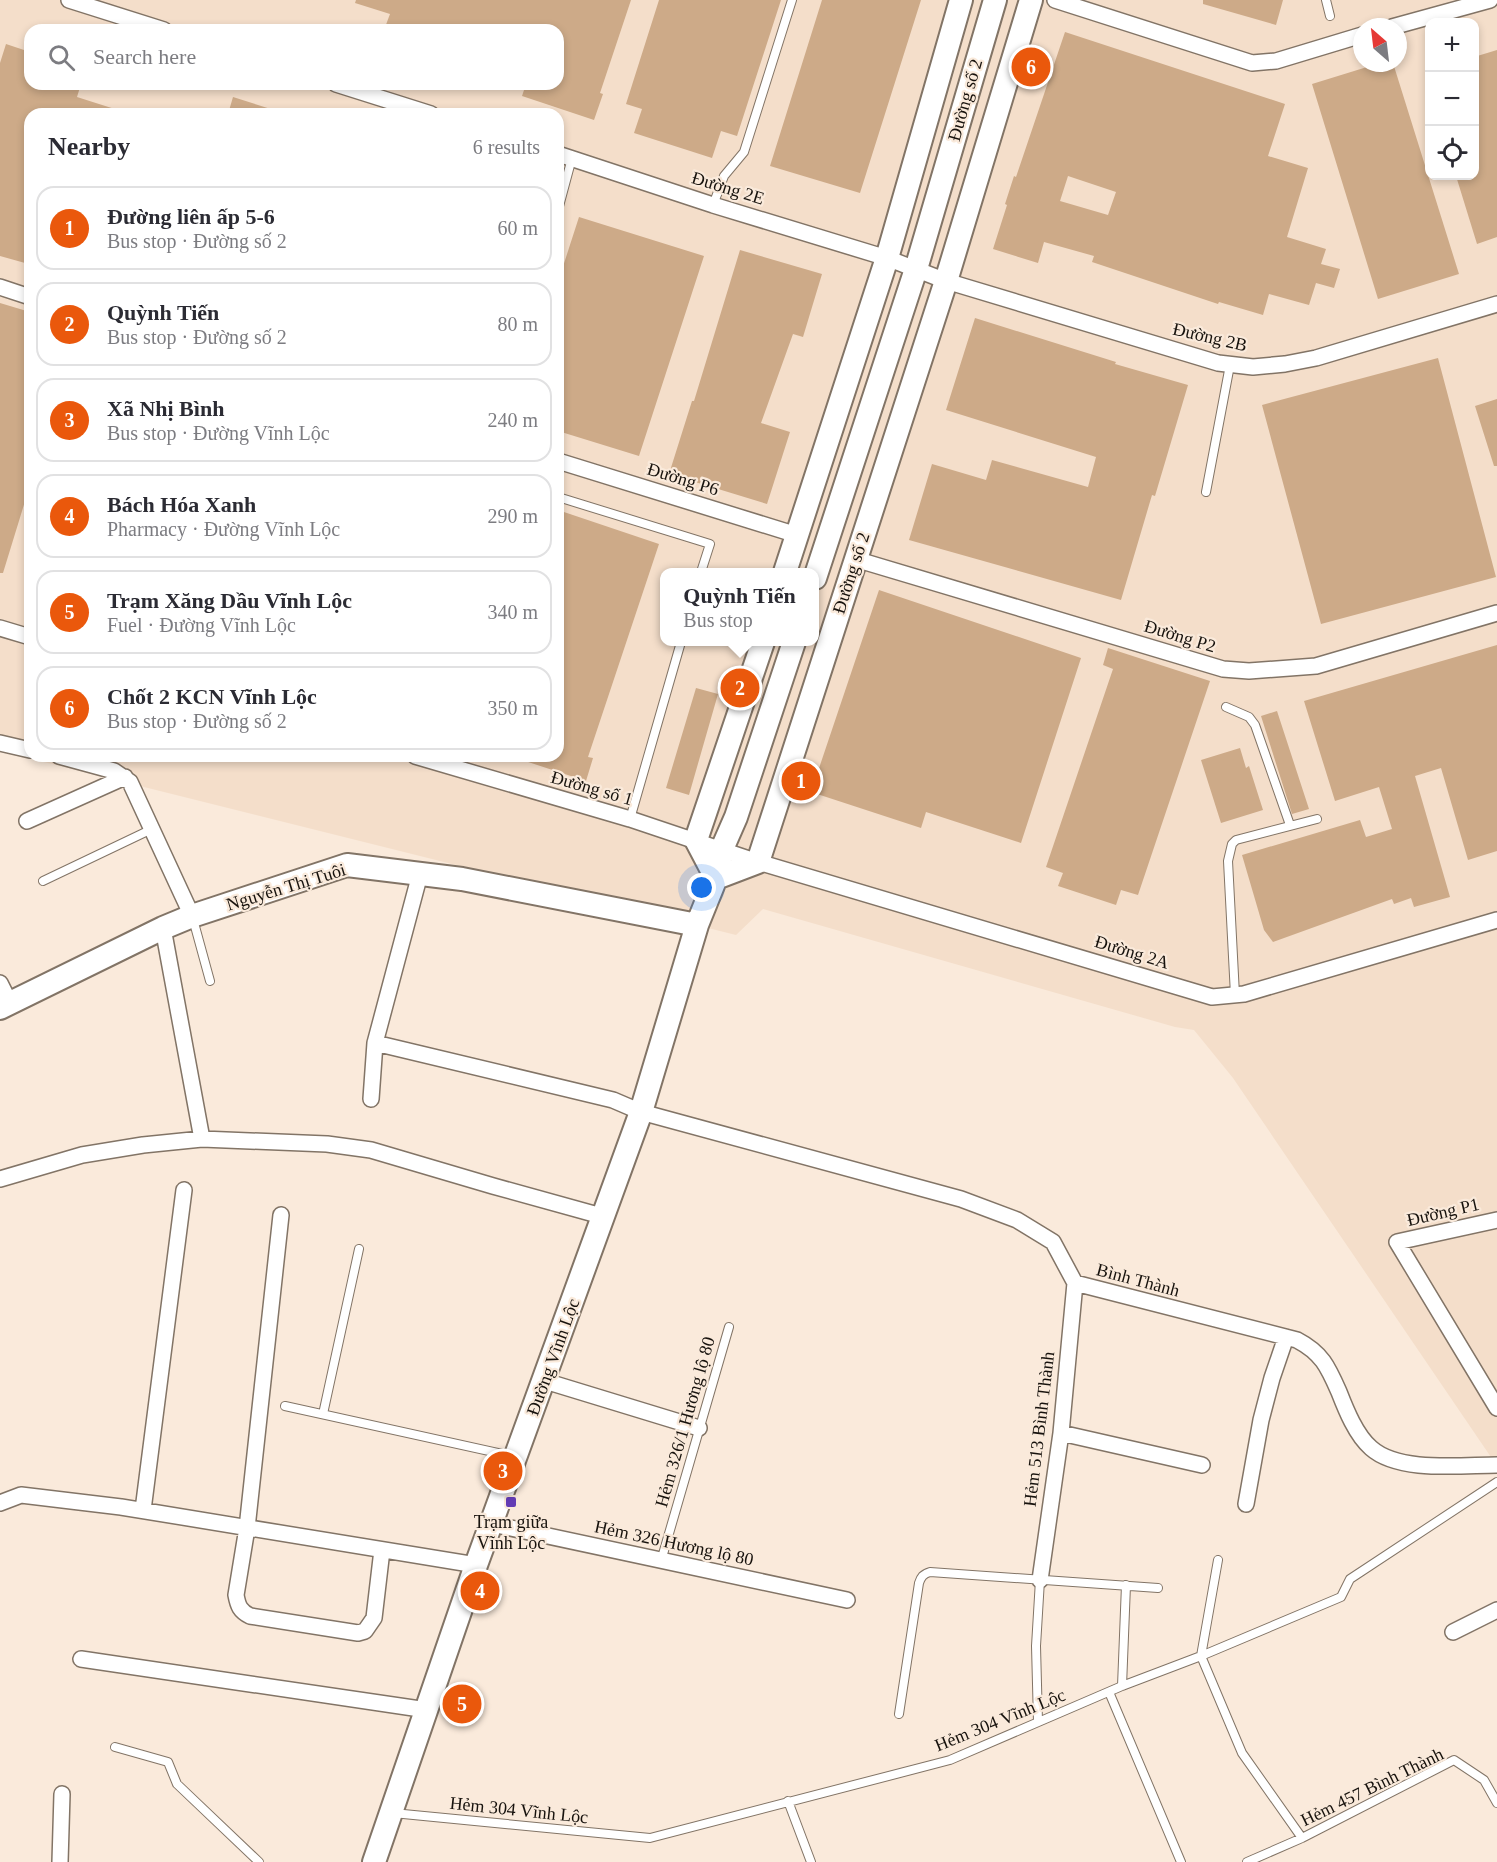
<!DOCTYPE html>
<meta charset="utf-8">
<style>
:root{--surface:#fff;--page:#f7f7f7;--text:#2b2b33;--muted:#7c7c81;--line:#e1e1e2;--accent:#ea580c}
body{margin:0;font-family:"Times New Roman",serif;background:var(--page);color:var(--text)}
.controls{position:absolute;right:18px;top:18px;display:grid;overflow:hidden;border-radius:12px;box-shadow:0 3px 9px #0003}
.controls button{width:54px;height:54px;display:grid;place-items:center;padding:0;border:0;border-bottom:2px solid var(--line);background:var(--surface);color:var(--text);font:30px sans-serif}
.compass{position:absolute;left:1353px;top:18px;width:54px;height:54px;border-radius:50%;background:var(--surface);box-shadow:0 3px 9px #0003;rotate:332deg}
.you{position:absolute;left:702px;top:888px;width:21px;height:21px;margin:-15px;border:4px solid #fff;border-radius:50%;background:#1a73e8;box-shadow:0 0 0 9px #1a73e833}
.badge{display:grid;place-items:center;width:39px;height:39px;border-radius:50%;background:var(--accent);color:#fff;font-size:20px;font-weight:700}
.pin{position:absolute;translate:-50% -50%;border:3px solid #fff;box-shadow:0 2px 6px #0006}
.popup{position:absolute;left:660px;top:568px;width:159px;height:78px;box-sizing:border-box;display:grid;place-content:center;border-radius:12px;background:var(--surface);filter:drop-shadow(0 2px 4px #0005);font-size:20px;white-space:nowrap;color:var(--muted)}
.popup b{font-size:22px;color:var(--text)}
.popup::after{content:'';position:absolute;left:50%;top:100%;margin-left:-12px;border:12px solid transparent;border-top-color:var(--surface)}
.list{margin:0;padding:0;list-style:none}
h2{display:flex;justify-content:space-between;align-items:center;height:78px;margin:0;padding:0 24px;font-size:26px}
h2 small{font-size:20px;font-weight:400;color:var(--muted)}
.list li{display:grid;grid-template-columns:39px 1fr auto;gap:18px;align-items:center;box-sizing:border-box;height:84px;margin:0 12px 12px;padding:0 12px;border:2px solid var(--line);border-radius:18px}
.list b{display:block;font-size:22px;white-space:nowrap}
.list p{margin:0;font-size:20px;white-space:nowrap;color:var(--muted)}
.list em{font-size:20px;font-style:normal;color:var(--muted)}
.icon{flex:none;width:33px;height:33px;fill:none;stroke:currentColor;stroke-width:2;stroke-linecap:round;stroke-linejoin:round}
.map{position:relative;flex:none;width:1497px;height:1862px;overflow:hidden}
.search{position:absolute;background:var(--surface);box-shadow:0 3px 9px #0003;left:24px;top:24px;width:540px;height:66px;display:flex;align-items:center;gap:15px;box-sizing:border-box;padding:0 21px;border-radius:18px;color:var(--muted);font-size:22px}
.panel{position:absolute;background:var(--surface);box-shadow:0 3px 9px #0003;left:24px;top:108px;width:540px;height:654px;border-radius:18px}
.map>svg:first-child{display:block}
.built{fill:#f4deca;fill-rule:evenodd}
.building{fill:#cdaa88;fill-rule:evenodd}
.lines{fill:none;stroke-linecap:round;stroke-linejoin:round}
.lane-casing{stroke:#827466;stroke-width:10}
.street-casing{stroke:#827466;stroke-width:18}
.secondary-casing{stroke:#827466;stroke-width:26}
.lane{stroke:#fff;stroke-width:8}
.street{stroke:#fff;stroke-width:15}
.secondary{stroke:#fff;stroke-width:22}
.poi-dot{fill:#633cb5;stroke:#faeadb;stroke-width:2}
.labels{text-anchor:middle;stroke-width:4.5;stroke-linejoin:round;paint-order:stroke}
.street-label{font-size:18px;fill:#17120d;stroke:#faeadb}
.poi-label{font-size:18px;fill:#17120d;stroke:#faeadb}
</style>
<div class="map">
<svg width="1497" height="1862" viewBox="0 0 1497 1862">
<rect width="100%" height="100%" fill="#faeadb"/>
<path class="built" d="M0,0h1497v1466l-264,-388 -39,-48 -19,-3 -412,-118 -27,26 -736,-184zM1430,22h44v154h-44zM1362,27h36v36h-36zM30,30h528v54h-528zM30,114h528v642h-528zM665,572h150v70h-150z"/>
<path class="building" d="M356,0h275l-31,93 3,1 -9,26 -72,-24 4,-12h32v-54h-174l6,-16 -35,-11z
M659,0h122l-44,136 -16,-5 -9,27 -78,-25 8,-24 -16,-5z
M822,0h99l-61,193 -90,-27z
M1203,0h80l-7,25 -73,-21z
M1065,32l220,72 -17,52 40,12 -21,69 39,12 -5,15 19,5 -6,19 -18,-5 -7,22 -40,-11 -6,21 -44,-13 -1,2 -126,-42 2,-6 -50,-14 -6,21 -45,-14 14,-44 -2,-1 9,-28 2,1zM1068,176l48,16 -8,23 -48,-14z
M6,44l24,8v32h51l-4,13 44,14v3h-91v133l-5,16 -25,-7v-193z
M1497,50v187l-20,7 -21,-68h18v-119z
M1380,63h13l66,211 -81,25 -66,-215z
M233,97l44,14 -1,3h-48z
M579,217l125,39 -65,200 -81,-25v-149z
M740,250l82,24 -19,63 -10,-3 -32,89 29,9 -23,72 -98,-30 23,-73h2z
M0,303l30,9v173l-27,88h-3z
M975,318l141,44 -1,2 73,21 -33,111 -3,-1 -31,105 -212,-60 23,-76 54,16 6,-20 96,27 8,-30 -150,-47z
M1438,358l58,219 -175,47 -59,-219z
M1497,399v67h-3l-19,-60z
M558,510l101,34 -71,213 5,1 -7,23 -67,-22v-3h39z
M879,590l202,68 -60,185 -95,-31 -5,16 -110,-36z
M1497,645v206l-29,9 -27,-92 -26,8 35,121 -36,10 -3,-9 -17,6 -2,-5 -119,43 -9,-12 -22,-75 118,-35 6,17 26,-8 -13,-42 -44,14 -31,-100z
M1108,648l102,33 -72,214 -17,-5 -5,15 -58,-19 5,-13 -17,-6 67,-198 -10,-4z
M696,688l22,6 -29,101 -23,-7z
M1277,711l32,98 -17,5 -31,-98z
M1240,748l6,20 3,-2 14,44 -42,13 -20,-63z"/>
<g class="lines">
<defs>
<path id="lane" d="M1326,0l4,16
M713,205l11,-29 20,-24 48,-152
M558,210l14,-52
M1206,492l24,-127
M558,497l152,47 -9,28
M1226,707l23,10 6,8 35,100
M630,819l51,-177
M43,881l109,-52
M193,919l17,62
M1235,995l-7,-134 4,-17 4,-4 81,-21
M285,1406l227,50
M323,1414l36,-165
M1218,1560l-17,96 41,97 60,85
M661,1561l68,-234
M1122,1686l4,-101
M1109,1692l72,170
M899,1714l20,-131c2,-6 4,-9 11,-11l228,16
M1038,1722l-2,-76 4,-66
M115,1747l53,15 9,22 82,78
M788,1801l23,61
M393,1813l257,25 300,-78 172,-74 79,-30 140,-59 9,-18 147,-97
M1247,1862l55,-24 152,-78 30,20 13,23"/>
<path id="street" d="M69,0l95,30
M1055,0l197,63 24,-2 86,-26
M1392,27l98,-27
M336,84l95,30
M558,154l155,51 174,53 59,23 272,82 35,4 32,-3 31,-6 181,-54
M0,287l30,10
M558,461l239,74
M855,559l368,110 26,2 67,-5 181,-53
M0,628l30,9
M0,743l30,7
M59,756l55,15 16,11 62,134
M415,756l215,63 128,43 454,135 32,-3 253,-74
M27,821l98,-44
M420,874l-45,169 238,57 28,12 320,87 56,21 36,22 22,41 222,57c25,13 31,27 42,52 7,18 17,43 32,56 28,25 91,17 126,17
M163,928l39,211
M0,983l10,20
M371,1099l4,-56
M0,1179l82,-24 61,-10 59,-6 125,5 44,6 122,36 112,31
M281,1215l-34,313 -11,67c2,11 4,16 14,21l108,17 7,-2 9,-13 8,-68
M1497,1220l-100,22 100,166
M545,1381l154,47
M1061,1433l141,32
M0,1503l21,-8 100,12 355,58
M1246,1504l15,-84 11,-42 14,-41
M143,1510l41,-320
M492,1524l355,76
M1040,1580l21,-147 14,-150
M1453,1632l44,-22
M81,1659l346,51
M60,1862l2,-68"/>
<path id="secondary" d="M785,572l102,-314 74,-258
M815,578l101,-309 79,-269
M716,878l42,-16 188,-581 85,-281
M716,878l-20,-38 67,-198
M0,1008l163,-80 29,-12 155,-51 115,14 235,46
M374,1862l102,-297 165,-453 56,-187 19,-47 6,-29 14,-32 58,-175"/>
</defs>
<use href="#lane" class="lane-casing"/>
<use href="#street" class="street-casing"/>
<use href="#secondary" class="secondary-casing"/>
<use href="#lane" class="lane"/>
<use href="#street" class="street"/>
<use href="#secondary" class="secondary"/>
</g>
<rect class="poi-dot" x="505" y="1496" width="12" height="12" rx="3"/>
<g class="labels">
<g class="street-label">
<text transform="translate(965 100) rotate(-74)" y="6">Đường số 2</text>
<text transform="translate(728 188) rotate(17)" y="6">Đường 2E</text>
<text transform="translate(1210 337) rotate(13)" y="6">Đường 2B</text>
<text transform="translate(683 479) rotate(17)" y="6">Đường P6</text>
<text transform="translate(851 573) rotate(-72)" y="6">Đường số 2</text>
<text transform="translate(1180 636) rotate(17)" y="6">Đường P2</text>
<text transform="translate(592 788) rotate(16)" y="6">Đường số 1</text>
<text transform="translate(286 887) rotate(-17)" y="6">Nguyễn Thị Tuôi</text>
<text transform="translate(1132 952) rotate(17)" y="6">Đường 2A</text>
<text transform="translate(1443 1212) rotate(-13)" y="6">Đường P1</text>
<text transform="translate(1138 1280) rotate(15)" y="6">Bình Thành</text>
<text transform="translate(553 1357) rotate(-70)" y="6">Đường Vĩnh Lộc</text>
<text transform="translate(685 1422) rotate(-74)" y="6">Hẻm 326/1 Hương lộ 80</text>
<text transform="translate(1039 1429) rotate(-83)" y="6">Hẻm 513 Bình Thành</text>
<text transform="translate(674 1543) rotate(12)" y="6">Hẻm 326 Hương lộ 80</text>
<text transform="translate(1000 1720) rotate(-22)" y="6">Hẻm 304 Vĩnh Lộc</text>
<text transform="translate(1372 1787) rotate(-26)" y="6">Hẻm 457 Bình Thành</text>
<text transform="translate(519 1810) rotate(6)" y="6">Hẻm 304 Vĩnh Lộc</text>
</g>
<g class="poi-label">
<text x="511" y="1528">Trạm giữa<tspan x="511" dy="21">Vĩnh Lộc</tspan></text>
</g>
</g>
</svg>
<div class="controls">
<button>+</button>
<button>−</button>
<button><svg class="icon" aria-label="locate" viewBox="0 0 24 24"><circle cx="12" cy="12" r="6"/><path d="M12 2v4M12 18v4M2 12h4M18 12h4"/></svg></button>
</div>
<svg class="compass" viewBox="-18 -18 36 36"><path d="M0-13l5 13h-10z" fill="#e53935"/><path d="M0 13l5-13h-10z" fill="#7c7c81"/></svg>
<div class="you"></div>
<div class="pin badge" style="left:801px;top:781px">1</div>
<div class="pin badge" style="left:740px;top:688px">2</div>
<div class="popup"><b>Quỳnh Tiến</b>Bus stop</div>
<div class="pin badge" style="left:503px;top:1471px">3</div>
<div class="pin badge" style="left:480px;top:1591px">4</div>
<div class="pin badge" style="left:462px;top:1704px">5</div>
<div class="pin badge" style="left:1031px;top:67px">6</div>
<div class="search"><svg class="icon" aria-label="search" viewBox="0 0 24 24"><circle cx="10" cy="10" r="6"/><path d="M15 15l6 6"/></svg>Search here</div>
<section class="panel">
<h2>Nearby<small>6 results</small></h2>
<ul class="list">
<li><span class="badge">1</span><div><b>Đường liên ấp 5-6</b><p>Bus stop · Đường số 2</p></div><em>60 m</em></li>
<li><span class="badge">2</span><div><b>Quỳnh Tiến</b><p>Bus stop · Đường số 2</p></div><em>80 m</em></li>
<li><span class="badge">3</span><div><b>Xã Nhị Bình</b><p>Bus stop · Đường Vĩnh Lộc</p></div><em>240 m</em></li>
<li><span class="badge">4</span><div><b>Bách Hóa Xanh</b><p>Pharmacy · Đường Vĩnh Lộc</p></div><em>290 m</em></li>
<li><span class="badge">5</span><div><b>Trạm Xăng Dầu Vĩnh Lộc</b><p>Fuel · Đường Vĩnh Lộc</p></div><em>340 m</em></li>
<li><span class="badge">6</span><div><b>Chốt 2 KCN Vĩnh Lộc</b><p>Bus stop · Đường số 2</p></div><em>350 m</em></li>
</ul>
</section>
</div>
